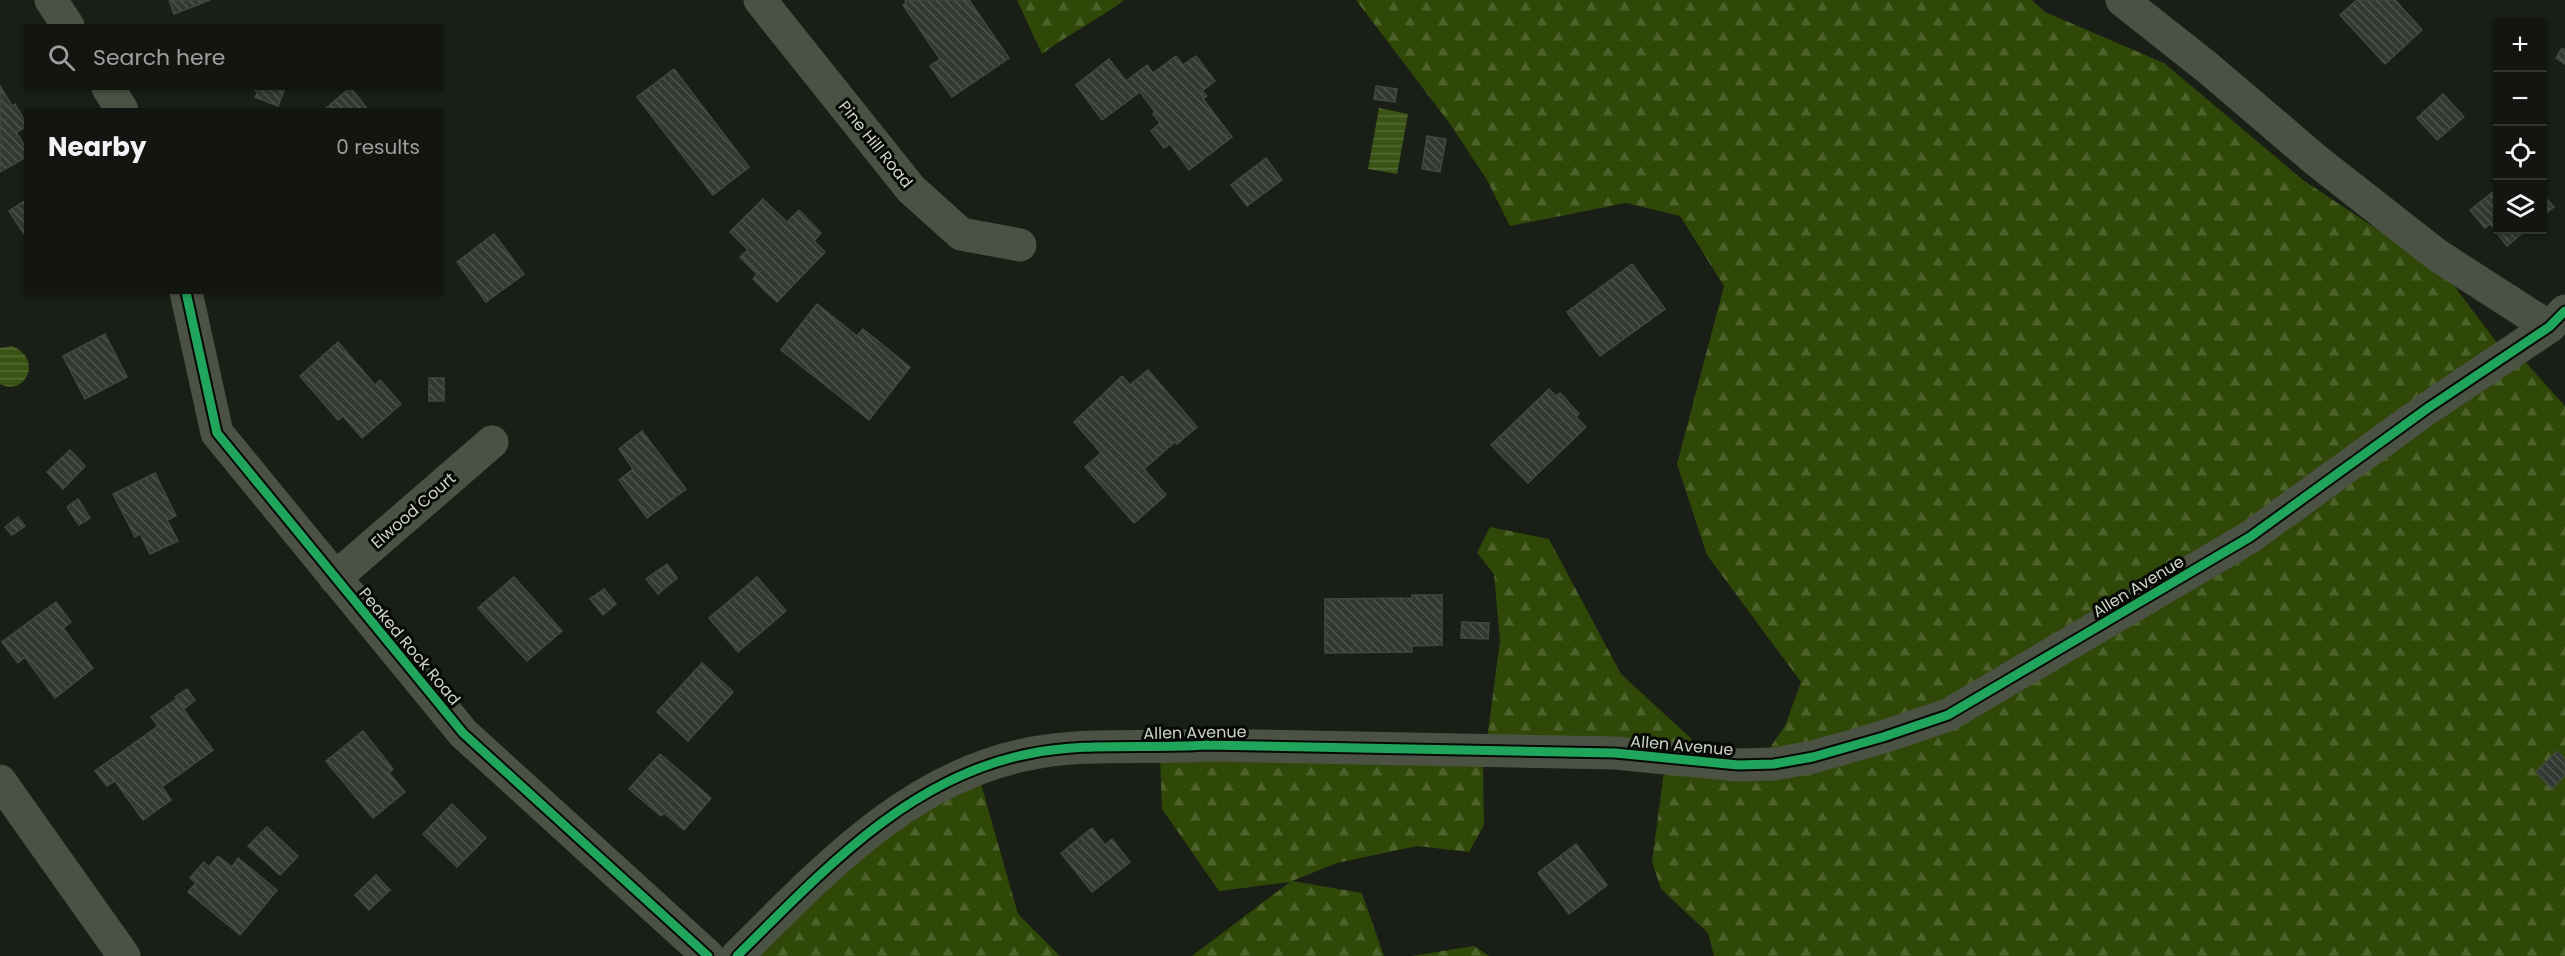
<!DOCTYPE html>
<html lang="en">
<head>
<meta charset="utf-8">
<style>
	:root { --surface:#131610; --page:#1c1f19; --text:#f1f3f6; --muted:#9d9f9f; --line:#323530 }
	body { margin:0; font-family:Poppins,sans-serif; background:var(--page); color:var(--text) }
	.controls { position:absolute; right:18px; top:18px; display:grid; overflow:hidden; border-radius:0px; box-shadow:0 2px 4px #0004 }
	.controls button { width:54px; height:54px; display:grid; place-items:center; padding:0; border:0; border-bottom:2px solid var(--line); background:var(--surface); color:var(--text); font:30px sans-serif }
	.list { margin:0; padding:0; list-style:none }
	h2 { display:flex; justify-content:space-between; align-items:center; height:78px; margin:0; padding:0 24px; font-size:26px }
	h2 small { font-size:20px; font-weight:400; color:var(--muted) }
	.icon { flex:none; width:33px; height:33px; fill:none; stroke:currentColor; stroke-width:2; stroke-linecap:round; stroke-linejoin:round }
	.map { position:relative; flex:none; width:2565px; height:956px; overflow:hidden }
	.search { position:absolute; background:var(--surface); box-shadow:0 2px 4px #0004; left:24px; top:24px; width:420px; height:66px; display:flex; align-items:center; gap:15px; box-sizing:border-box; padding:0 21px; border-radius:0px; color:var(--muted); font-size:22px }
	.panel { position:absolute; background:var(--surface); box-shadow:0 2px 4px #0004; left:24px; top:108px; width:420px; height:186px; border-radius:0px }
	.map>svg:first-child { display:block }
	.forest { fill:url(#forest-firs) }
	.water { fill:url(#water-rules) }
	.building { fill:url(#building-back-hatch); stroke:#434740; stroke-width:1.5 }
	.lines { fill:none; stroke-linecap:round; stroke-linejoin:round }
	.minor { stroke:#4b5244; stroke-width:33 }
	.cycleway-casing { stroke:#060904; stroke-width:13 }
	.cycleway { stroke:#20a55d; stroke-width:9 }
	.labels { text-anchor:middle; stroke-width:6; stroke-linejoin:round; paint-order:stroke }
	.street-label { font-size:16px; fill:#cfd4ca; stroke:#060904 }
</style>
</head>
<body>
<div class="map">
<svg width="2565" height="956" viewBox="0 0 2565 956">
	<defs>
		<pattern id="forest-firs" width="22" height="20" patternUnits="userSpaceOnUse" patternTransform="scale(1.5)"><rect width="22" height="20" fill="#2f4807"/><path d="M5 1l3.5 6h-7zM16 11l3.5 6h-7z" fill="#4c622a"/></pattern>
		<pattern id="water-rules" width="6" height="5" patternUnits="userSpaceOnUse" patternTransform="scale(1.5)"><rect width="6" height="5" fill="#3a5415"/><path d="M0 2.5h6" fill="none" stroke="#556c36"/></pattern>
		<pattern id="building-back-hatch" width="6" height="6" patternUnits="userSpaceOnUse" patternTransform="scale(1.5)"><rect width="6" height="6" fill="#343832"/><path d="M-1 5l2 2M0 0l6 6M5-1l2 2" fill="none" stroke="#50544e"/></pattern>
	</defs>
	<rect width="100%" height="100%" fill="#191e16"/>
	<!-- forest -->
	<g class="forest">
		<path d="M1017,0H1125C1098,19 1069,34 1042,54Z"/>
		<path d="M1356,0H2032L2045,12L2164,63L2303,180L2446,275L2504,352L2512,347L2565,406V956H1714L1708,933L1661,889L1652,862L1664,771L1486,747L1500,641L1494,574L1477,553L1490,527L1549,539L1621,674L1722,767L1756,768L1785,726L1801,682L1707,555L1677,464L1724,286L1680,216L1626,203L1510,226L1487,180L1450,124Z"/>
		<path d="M1160,755L1483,764L1484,825L1469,852L1417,846L1337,863L1292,881L1362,893L1384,956H1192L1290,882L1219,891L1162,809Z"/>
		<path d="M981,784L1018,914L1060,956H744L888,825Z"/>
		<path d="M1474,946L1489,956H1412Z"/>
	</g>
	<!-- water -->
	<g class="water">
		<path d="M1379,108L1408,114L1397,174L1368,169Z"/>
		<path d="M12,346C44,359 25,397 0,384V348Z"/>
	</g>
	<!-- building -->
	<g class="building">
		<path d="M169,0H210L174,14Z"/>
		<path d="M905,0H969L1009,58L952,97L930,66L940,59L903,5L906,3Z"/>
		<path d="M2357,0H2395L2422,30L2385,64L2340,15Z"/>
		<path d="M2562,48L2565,50V64L2556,58Z"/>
		<path d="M1176,56L1183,65L1196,56L1215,81L1202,91L1207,96L1203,99L1232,137L1189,170L1170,144L1164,148L1151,131L1160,123L1153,114L1155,112L1140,92L1102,120L1076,85L1109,59L1126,81L1147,65L1153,73Z"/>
		<path d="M674,69L749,167L713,195L637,97Z"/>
		<path d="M0,86L12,106L15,104L26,123L22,126L24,128L16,132L26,148V157L0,172Z"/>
		<path d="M1376,86L1397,89L1395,102L1374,99Z"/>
		<path d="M250,88H285L278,106L255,97L258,92Z"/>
		<path d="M351,88L368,110H324L350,88Z"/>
		<path d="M2443,94L2464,117L2437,140L2417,118Z"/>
		<path d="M1427,136L1446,139L1440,172L1422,169Z"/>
		<path d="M1266,158L1282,180L1247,206L1231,185Z"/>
		<path d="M2498,188V230H2526L2507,246L2490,224L2485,228L2470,210Z"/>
		<path d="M2542,194L2554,207L2542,216Z"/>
		<path d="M763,199L787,222L799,210L821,233L814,241L825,252L777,302L753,279L757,274L740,257L748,250L730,232Z"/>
		<path d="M26,200V237L9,211Z"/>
		<path d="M494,234L524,274L486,302L457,262Z"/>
		<path d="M1632,264L1665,309L1600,356L1567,312Z"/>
		<path d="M817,304L857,336L863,329L910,367L869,420L781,350Z"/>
		<path d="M105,334L127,377L85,399L63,356Z"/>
		<path d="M338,342L375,385L380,380L401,404L362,438L343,416L338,420L300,376Z"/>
		<path d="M1148,370L1197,427L1177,444L1175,442L1144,469L1166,495L1134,523L1085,467L1101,453L1074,422L1122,376L1130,385Z"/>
		<rect x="429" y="378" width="15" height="23"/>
		<path d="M1549,389L1556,396L1560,393L1579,414L1576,417L1586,427L1528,483L1491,445Z"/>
		<path d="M642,431L686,489L647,518L619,480L633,469L619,449Z"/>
		<path d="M70,450L85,466L63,489L47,472Z"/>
		<path d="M155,473L176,516L167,520L178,541L150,554L140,534L135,537L113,494Z"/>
		<path d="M78,499L90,518L79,525L67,507Z"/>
		<path d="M18,517L25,526L12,535L5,527Z"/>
		<path d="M667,564L677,578L658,594L646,579Z"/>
		<path d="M514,577L562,631L527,661L478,608Z"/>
		<path d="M757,577L786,611L738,652L709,618Z"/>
		<path d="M604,589L616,604L603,615L590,599Z"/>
		<path d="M1412,595H1442V645L1412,646V652L1325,653V599L1412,598Z"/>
		<path d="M56,602L71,622L63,628L93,668L55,698L25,657L18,663L2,642Z"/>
		<path d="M1462,622L1489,623L1488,639L1461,638Z"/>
		<path d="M702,663L733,692L688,741L657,712Z"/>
		<path d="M187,689L195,700L184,709L175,697Z"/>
		<path d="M176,699L213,750L162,787L171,800L143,820L115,781L107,786L95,771L158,726L151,717Z"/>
		<path d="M363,731L393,769L389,773L405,792L373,818L326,761Z"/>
		<path d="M2557,751L2565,759V775L2552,789L2536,772Z"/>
		<path d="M660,754L711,798L684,830L664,813L661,816L629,789Z"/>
		<path d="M452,804L486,838L457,867L423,834Z"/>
		<path d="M267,827L298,856L280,875L248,846Z"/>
		<path d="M1092,828L1105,845L1112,839L1130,862L1092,892L1061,853Z"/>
		<path d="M1576,844L1607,885L1569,914L1538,873Z"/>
		<path d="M218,856L232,867L238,858L277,890L240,935L188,892L196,883L190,878L204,862L209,867Z"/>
		<path d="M376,875L390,890L369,910L355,895Z"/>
	</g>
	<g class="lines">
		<!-- minor -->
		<g class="minor">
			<path d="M51,0L68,26"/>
			<path d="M760,0L911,189L961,234L1020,245"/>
			<path d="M2122,0L2208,68L2317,161L2437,255L2549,327"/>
			<path d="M108,88L122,110"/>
			<path d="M186,292L217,433L463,733L708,956"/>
			<path d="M335,578L492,442"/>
			<path d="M0,781L124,956"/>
			<path d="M737,956C821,873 907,778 1028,754C1086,742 1147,749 1206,745L1615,753L1738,765L1774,764L1813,757L1883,737L1948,715L2250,537L2428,408L2549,327L2565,311"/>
		</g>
		<!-- cycleway casing -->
		<g class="cycleway-casing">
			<g id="cycleway">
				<path d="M186,292L217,433L463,733L708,956"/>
				<path d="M737,956C821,873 907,778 1028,754C1086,742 1147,749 1206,745L1615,753L1738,765L1774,764L1813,757L1883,737L1948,715L2250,537L2428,408L2549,327L2565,311"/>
			</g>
		</g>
		<!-- cycleway -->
		<use href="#cycleway" class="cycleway"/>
	</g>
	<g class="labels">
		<!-- street labels -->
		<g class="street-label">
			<text transform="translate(876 144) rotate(51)" y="6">Pine Hill Road</text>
			<text transform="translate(413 510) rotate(-41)" y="6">Elwood Court</text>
			<text transform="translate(2138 586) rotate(-31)" y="6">Allen Avenue</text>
			<text transform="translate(410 646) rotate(50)" y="6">Peaked Rock Road</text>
			<text transform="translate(1195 732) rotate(-1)" y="6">Allen Avenue</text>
			<text transform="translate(1682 745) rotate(5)" y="6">Allen Avenue</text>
		</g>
	</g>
</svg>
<div class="controls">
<button>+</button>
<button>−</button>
<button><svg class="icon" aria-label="locate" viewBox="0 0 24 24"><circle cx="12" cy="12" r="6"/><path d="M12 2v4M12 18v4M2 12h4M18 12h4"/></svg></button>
<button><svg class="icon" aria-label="layers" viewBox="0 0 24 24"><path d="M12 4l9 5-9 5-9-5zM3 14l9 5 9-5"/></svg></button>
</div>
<div class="search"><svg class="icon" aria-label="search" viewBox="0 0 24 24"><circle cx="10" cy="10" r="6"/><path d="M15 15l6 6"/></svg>Search here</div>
<section class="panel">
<h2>Nearby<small>0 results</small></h2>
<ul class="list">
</ul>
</section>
</div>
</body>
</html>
